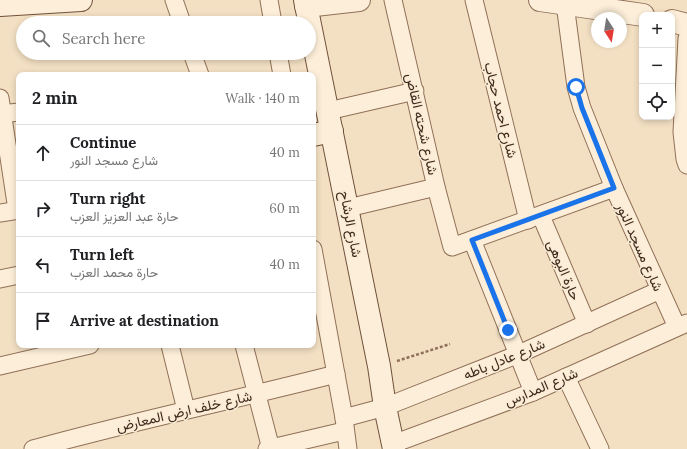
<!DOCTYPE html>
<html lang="en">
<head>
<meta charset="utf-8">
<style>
	:root { --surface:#fff; --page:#f6f6f6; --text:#202124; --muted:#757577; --line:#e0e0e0 }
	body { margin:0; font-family:Lora,Vazirmatn,serif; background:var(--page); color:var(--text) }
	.controls { position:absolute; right:12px; top:12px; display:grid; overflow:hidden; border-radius:8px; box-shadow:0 2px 6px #0003 }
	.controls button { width:36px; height:36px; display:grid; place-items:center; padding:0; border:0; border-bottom:1px solid var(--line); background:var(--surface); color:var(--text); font:20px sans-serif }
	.compass { position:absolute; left:591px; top:12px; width:36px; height:36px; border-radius:50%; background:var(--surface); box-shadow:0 2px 6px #0003; rotate:168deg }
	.stop { position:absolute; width:12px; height:12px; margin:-9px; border:3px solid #1a73e8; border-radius:50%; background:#fff }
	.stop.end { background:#1a73e8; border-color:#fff; box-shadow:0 1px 4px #0008 }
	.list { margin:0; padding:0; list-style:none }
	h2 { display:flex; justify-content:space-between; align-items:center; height:52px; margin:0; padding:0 16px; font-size:17px }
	h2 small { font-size:13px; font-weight:400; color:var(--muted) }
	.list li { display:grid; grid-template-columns:26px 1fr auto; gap:12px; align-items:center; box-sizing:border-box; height:56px; padding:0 16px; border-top:1px solid var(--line) }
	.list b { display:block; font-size:15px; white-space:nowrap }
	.list p { margin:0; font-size:13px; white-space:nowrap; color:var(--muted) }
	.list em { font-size:13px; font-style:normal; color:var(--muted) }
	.icon { flex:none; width:22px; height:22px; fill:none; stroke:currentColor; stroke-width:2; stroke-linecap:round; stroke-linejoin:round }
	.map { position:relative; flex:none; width:687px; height:449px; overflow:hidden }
	.search { position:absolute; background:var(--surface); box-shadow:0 2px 6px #0003; left:16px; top:16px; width:300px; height:44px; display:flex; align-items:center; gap:10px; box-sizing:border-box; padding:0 14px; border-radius:22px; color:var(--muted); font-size:15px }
	.panel { position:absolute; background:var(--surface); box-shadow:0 2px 6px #0003; left:16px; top:72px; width:300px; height:276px; border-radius:8px }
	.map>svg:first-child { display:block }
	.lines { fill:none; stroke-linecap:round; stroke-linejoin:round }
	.minor-casing { stroke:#907058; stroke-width:19 }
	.tertiary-casing { stroke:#907058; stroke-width:24 }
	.secondary-casing { stroke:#71513b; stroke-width:24 }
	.path { stroke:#907058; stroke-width:2.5; stroke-dasharray:3 2; stroke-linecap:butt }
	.minor { stroke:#fceed8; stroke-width:17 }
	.tertiary { stroke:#fceed8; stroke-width:22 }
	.secondary { stroke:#fceed8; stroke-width:22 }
	.route { stroke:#1a73e8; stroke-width:5 }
	.labels { text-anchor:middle; stroke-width:3; stroke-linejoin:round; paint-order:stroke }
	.street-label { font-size:14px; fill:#3e2a1d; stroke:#f9ebd4 }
</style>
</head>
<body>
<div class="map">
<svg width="687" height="449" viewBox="0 0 687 449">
	<rect width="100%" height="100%" fill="#f3e0c3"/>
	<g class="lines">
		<!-- minor casing -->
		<g class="minor-casing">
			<g id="minor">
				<path d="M174,0L182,23"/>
				<path d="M269,0L273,23"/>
				<path d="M393,0L436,187L452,247L614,188"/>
				<path d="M474,0L528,220"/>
				<path d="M565,4L576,87L582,108L614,188L677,327"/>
				<path d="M687,38L682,132L685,159L687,165"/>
				<path d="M192,53L200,75"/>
				<path d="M278,53L282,75"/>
				<path d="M0,98L17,210"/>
				<path d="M328,111L415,91"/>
				<path d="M0,114L19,112"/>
				<path d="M348,208L436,187"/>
				<path d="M0,213L19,210"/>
				<path d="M541,216L587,324"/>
				<path d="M472,240L533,392"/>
				<path d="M313,249L344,418L348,449"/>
				<path d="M0,279L19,275"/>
				<path d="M170,345L186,410"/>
				<path d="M244,345L271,449"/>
				<path d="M0,366L90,345"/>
				<path d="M566,377L600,449"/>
				<path d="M344,418L385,407L519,354L660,290"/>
				<path d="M393,444L533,392L687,323"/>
				<path d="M33,449C133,421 235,400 336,374"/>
				<path d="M267,449L344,431"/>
			</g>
		</g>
		<!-- tertiary casing -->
		<g class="tertiary-casing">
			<g id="tertiary">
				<path d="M540,0L643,15"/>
				<path d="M306,6L359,0"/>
				<path d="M672,21L687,25"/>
			</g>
		</g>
		<!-- secondary casing -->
		<g class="secondary-casing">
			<g id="secondary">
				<path d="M305,0L379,366L385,407L394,449"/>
				<path d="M0,5L81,0"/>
				<path d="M313,135L332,131"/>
			</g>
		</g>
		<!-- path -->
		<path class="path" d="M397,361L450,344"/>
		<!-- minor -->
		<use href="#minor" class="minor"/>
		<!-- tertiary -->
		<use href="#tertiary" class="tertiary"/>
		<!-- secondary -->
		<use href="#secondary" class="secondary"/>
	</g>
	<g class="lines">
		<!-- route -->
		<path class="route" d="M508,330L472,240L614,188L582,108L576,87"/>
	</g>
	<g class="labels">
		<!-- street labels -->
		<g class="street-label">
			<text transform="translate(501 110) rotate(76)" y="5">شارع احمد حجاب</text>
			<text transform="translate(422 124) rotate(77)" y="5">شارع شحته القاض</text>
			<text transform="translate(351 224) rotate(79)" y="5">شارع الرشاح</text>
			<text transform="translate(640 247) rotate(66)" y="5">شارع مسجد النور</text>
			<text transform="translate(564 270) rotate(67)" y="5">حارة البوهى</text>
			<text transform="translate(504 359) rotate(-22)" y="5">شارع عادل باطه</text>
			<text transform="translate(541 387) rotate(-23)" y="5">شارع المدارس</text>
			<text transform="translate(184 411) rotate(-13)" y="5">شارع خلف ارض المعارض</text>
		</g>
	</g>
</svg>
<div class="controls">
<button>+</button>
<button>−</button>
<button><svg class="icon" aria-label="locate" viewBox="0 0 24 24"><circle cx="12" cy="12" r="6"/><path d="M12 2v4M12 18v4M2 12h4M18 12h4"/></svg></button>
</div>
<svg class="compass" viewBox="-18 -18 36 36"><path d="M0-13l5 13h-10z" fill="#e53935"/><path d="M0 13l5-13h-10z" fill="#757577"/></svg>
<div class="stop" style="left:576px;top:87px"></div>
<div class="stop end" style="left:508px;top:330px"></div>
<div class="search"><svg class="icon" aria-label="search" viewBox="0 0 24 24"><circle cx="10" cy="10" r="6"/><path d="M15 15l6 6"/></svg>Search here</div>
<section class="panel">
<h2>2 min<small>Walk · 140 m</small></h2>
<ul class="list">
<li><svg class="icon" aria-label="ahead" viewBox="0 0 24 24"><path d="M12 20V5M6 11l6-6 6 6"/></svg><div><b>Continue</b><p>شارع مسجد النور</p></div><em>40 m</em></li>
<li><svg class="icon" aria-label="right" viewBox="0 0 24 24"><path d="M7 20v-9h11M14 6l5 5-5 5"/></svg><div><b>Turn right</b><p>حارة عبد العزيز العزب</p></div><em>60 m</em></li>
<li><svg class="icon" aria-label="left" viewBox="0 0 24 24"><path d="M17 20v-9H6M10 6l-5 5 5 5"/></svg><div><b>Turn left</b><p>حارة محمد العزب</p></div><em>40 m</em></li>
<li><svg class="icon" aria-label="arrive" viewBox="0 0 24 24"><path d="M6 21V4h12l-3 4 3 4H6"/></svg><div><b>Arrive at destination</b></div></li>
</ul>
</section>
</div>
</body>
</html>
